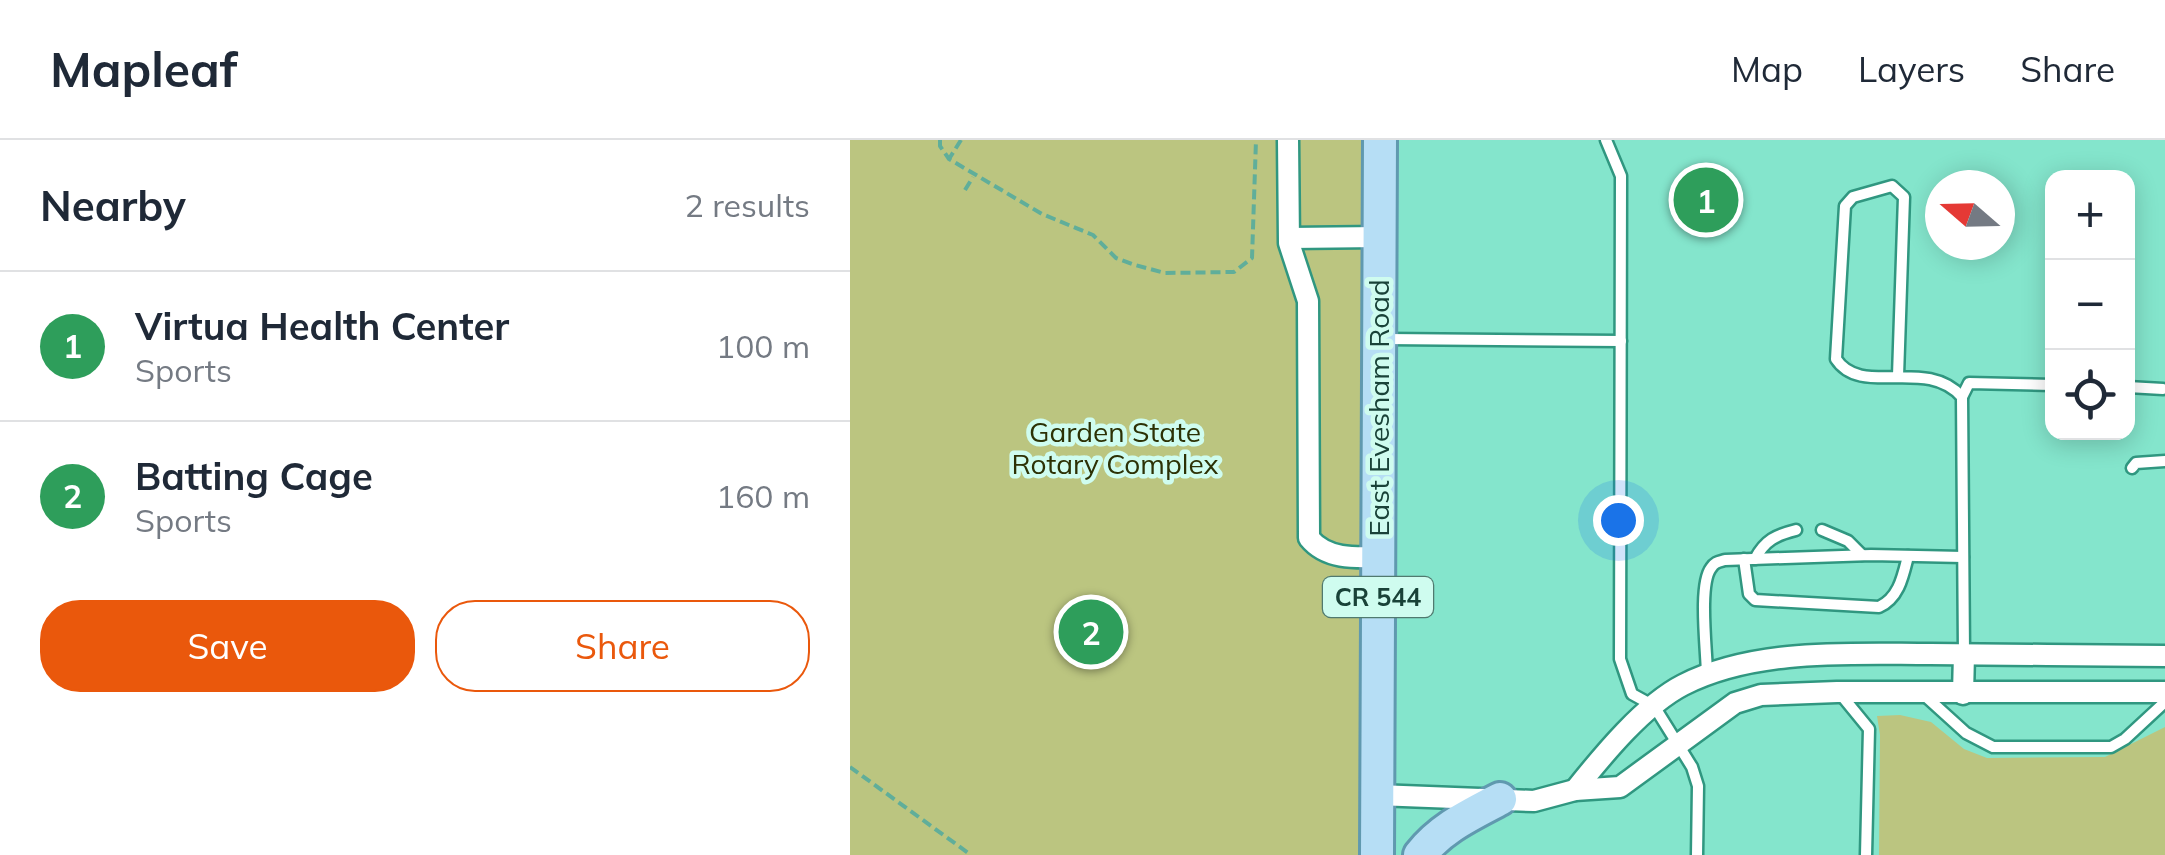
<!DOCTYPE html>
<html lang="en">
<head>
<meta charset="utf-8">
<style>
	:root { --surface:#fff; --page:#f6f6f7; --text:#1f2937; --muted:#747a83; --line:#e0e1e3; --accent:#ea580c }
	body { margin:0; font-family:Mulish,sans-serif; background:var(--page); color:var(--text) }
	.controls { position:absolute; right:30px; top:30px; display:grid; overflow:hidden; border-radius:20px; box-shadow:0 5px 25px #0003 }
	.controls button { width:90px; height:90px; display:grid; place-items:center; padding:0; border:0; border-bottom:2px solid var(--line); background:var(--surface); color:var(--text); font:50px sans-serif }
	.compass { position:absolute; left:1075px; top:30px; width:90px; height:90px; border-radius:50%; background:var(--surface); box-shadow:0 5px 25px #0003; rotate:290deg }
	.you { position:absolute; left:768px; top:380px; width:35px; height:35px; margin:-25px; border:8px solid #fff; border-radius:50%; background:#1a73e8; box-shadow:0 0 0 15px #1a73e833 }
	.badge { display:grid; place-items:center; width:65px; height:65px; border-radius:50%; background:var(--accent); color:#fff; font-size:32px; font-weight:700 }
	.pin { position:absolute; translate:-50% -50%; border:5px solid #fff; box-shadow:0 2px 10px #0006 }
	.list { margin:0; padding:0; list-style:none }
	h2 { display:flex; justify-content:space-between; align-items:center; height:130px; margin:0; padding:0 40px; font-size:42px }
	h2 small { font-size:32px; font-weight:400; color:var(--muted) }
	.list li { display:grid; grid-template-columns:65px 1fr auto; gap:30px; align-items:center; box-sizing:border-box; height:150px; padding:0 40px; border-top:2px solid var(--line) }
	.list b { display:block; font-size:38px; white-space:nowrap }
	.list p { margin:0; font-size:32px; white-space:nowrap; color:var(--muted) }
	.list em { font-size:32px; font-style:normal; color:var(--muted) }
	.actions { display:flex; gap:20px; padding:30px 40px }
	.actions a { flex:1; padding:22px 0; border:2px solid var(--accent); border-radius:40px; text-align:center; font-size:35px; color:var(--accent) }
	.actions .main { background:var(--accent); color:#fff }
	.icon { flex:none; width:55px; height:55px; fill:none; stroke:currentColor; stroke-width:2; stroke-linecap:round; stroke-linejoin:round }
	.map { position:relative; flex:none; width:1315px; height:715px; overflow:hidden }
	header { display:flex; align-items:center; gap:60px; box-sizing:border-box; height:140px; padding:0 50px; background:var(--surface); border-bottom:2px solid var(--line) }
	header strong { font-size:48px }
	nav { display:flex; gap:55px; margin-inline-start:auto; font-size:35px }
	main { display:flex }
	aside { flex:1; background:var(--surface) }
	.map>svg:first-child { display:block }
	.green { fill:#bbc580 }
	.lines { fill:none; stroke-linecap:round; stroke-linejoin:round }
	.service-casing { stroke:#309780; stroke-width:15 }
	.minor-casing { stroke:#309780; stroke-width:25 }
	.primary-casing { stroke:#6099af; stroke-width:38 }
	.path { stroke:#60ae9a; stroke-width:4; stroke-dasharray:10 5; stroke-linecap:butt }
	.service { stroke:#fff; stroke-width:10 }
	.minor { stroke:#fff; stroke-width:20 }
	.primary { stroke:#b6def5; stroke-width:32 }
	.labels { text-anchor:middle; stroke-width:9; stroke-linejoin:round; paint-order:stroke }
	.shield { fill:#cffcef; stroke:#507a6f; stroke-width:2.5 }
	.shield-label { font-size:25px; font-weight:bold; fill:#194238 }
	.street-label { font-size:28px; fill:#194238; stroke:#cffcef }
	.park-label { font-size:28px; fill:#2c3105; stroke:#cffcef }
</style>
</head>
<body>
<header>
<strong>Mapleaf</strong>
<nav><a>Map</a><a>Layers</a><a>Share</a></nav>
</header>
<main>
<aside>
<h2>Nearby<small>2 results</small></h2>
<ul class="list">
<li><span class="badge" style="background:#2e9e5b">1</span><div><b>Virtua Health Center</b><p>Sports</p></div><em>100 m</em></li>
<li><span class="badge" style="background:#2e9e5b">2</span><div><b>Batting Cage</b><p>Sports</p></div><em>160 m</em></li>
</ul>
<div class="actions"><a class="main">Save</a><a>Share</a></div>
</aside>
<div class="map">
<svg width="1315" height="715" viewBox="0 0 1315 715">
	<rect width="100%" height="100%" fill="#84e5cc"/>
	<!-- green -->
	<g class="green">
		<path d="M0,0H530L527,715H0Z"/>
		<path d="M1050,575L1081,582L1114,609L1137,618L1255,617L1315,587V715H1029L1030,595L1027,576Z"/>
	</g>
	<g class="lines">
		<!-- service casing -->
		<g class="service-casing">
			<g id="service">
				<path d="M756,0L771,36L770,519L782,554L804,566L842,627L848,646L847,715"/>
				<path d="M536,199L771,201"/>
				<path d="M1048,236L1054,57L1042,46L1003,57L995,66L986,219C1011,258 1076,216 1112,257L1114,513"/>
				<path d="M1278,247L1313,249"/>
				<path d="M1112,257L1119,243L1202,245"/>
				<path d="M1282,328L1286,323L1315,321"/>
				<path d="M972,390L998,401L1012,415"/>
				<path d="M894,419L899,454L905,460L1029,467C1049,458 1053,436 1058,416"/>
				<path d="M905,419C915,400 926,395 946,390"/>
				<path d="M857,536C857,513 848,445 861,428C865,422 868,422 875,420L1021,415L1113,417"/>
				<path d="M1073,554L1116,593L1143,607H1261L1275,599L1315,562"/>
				<path d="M992,556L1019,589L1016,715"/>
			</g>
		</g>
		<!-- minor casing -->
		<g class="minor-casing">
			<g id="minor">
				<path d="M438,0L439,103L458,161L459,398C476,419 504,418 529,417"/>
				<path d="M440,98L530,97"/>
				<path d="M1113,554L1114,514"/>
				<path d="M725,650C753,615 794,565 833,545C905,508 1001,514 1080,514C1158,514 1237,516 1315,516"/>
				<path d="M527,655L684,661L725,650L770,647L885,563L911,555L987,552H1315"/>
			</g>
		</g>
		<!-- primary casing -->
		<g class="primary-casing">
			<g id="primary">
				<path d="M527,715L530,0"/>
				<path d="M570,715C591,688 620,675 650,659"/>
			</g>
		</g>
		<!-- path -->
		<g class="path">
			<path d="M90,0V6L99,19"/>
			<path d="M111,0L99,19L192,74L243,95L266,118L285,125L315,133L384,132L402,118L406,0"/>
			<path d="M115,50L123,37"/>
			<path d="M0,627L121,715"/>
		</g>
		<!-- service -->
		<use href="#service" class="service"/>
		<!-- minor -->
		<use href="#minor" class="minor"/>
		<!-- primary -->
		<use href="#primary" class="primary"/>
	</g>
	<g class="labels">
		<!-- shield labels -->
		<rect class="shield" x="473" y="437" width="110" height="40" rx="8"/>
		<g class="shield-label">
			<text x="528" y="466">CR 544</text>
		</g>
		<!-- street labels -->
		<g class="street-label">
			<text transform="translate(529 268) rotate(-90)" y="10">East Evesham Road</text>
		</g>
		<!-- park labels -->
		<g class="park-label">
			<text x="265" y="302">Garden State<tspan x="265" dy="32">Rotary Complex</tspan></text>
		</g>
	</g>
</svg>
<div class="controls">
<button>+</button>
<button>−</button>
<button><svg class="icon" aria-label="locate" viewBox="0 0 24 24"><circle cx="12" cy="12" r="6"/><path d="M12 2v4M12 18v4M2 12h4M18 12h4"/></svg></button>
</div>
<svg class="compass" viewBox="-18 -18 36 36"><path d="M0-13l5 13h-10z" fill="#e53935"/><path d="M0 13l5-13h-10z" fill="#747a83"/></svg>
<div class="you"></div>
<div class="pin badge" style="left:856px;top:60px;background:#2e9e5b">1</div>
<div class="pin badge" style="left:241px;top:492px;background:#2e9e5b">2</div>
</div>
</main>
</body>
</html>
